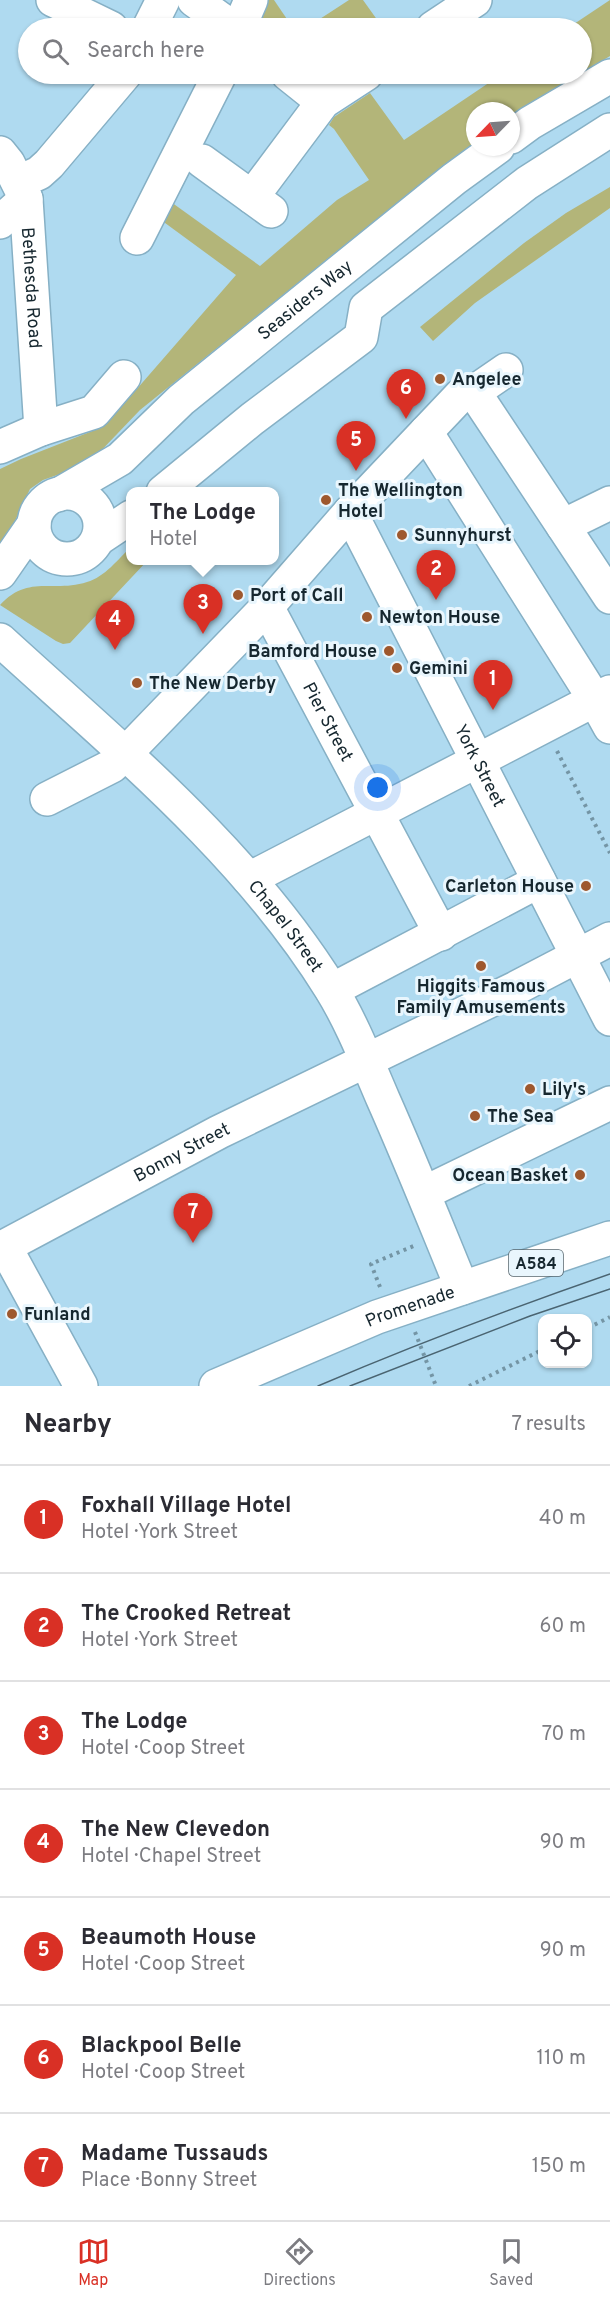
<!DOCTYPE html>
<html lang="en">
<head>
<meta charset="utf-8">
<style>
	:root { --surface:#fff; --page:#f7f7f7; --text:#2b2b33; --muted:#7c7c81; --line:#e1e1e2; --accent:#d93025 }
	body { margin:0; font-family:Overpass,sans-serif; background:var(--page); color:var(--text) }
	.controls { position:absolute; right:18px; bottom:18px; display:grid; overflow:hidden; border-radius:12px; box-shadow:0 2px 4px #0004 }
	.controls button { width:54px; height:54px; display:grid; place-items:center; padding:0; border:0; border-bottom:2px solid var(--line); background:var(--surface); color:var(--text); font:30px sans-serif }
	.compass { position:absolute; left:466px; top:102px; width:54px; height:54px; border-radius:50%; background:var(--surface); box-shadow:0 2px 4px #0004; rotate:245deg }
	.you { position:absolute; left:378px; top:788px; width:21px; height:21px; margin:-15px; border:4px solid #fff; border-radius:50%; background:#1a73e8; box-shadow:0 0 0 9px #1a73e833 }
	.badge { display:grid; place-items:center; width:39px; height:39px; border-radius:50%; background:var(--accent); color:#fff; font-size:20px; font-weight:700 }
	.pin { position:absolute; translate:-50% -50px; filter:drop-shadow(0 2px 3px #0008) }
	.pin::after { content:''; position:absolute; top:32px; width:21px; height:18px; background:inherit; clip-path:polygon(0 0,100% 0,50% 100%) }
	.popup { position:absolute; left:126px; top:487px; width:153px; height:78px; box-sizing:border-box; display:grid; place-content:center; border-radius:12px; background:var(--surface); filter:drop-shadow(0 2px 4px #0005); font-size:20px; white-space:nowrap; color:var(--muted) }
	.popup b { font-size:22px; color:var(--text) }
	.popup::after { content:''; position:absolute; left:50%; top:100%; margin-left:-12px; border:12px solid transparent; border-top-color:var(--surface) }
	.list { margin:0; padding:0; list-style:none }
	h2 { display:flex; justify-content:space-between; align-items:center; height:78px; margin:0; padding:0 24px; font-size:26px }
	h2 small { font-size:20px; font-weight:400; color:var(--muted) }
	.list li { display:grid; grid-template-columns:39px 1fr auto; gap:18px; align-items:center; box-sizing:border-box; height:108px; padding:0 24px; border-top:2px solid var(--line) }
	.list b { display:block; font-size:22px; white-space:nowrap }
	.list p { margin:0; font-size:20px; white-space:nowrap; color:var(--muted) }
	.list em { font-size:20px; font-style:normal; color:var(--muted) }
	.icon { flex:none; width:33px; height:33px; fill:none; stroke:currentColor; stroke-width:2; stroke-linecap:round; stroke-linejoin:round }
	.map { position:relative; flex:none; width:610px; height:1386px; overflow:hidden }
	.search { position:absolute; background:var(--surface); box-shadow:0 2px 4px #0004; left:18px; right:18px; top:18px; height:66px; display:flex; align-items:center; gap:15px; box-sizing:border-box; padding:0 21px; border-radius:33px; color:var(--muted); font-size:22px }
	.sheet { height:834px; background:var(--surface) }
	nav { display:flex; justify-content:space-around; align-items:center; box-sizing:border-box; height:84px; border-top:2px solid var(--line); background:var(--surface); font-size:16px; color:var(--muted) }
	nav a { display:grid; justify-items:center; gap:3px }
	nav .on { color:var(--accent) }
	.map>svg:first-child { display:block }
	.green { fill:#b3b579 }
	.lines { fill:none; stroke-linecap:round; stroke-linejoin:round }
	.minor-casing { stroke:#86b0c5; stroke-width:36 }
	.major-casing { stroke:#86b0c5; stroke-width:36 }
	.path { stroke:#7495a5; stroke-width:4; stroke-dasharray:3 4.5; stroke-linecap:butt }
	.minor { stroke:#fff; stroke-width:33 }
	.major { stroke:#fff; stroke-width:33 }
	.tram { stroke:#4a6471; stroke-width:1.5 }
	.poi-dot { fill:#9e582e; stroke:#e9f6fd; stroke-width:2 }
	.labels { text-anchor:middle; stroke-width:6; stroke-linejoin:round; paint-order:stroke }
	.shield { fill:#e9f6fd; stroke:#55656d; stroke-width:1.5 }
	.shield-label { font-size:16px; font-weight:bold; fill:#16272f }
	.street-label { font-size:18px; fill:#16272f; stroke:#e9f6fd }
	.poi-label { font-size:18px; font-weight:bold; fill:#16272f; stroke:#e9f6fd; text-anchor:start }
</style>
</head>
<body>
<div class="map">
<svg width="610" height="1386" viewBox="0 0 610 1386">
	<rect width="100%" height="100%" fill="#afdaf0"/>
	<!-- green -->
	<g class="green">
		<path d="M257,0H274L293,28H259L247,20Z"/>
		<path d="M349,0H363L383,28H306Z"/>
		<path d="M610,0V56L582,73V28H568Z"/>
		<path d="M502,74H581L511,117V111H475V143L432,175L140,410L95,457L77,468L43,480L30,489L7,538L0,547V469L21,459L100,428L109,421L236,275L161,220L171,202L260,266L337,200L369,180L334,129L329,125L334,117L370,93L404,140Z"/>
		<path d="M610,187V208L475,303L433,341L420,327L524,243L566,213Z"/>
		<path d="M131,547V560L147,561L70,643L63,644L56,641L0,605C28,574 54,593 87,582C105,577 118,559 131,547Z"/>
	</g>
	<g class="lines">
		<!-- minor casing -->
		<g class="minor-casing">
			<g id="minor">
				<path d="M53,0L111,28"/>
				<path d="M194,0L233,28"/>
				<path d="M149,28L163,0"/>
				<path d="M239,28L251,0"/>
				<path d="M433,28L475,0"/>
				<path d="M288,74L323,102"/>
				<path d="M511,137L530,123L610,76"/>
				<path id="s1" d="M0,153L8,163L26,199L41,429"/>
				<path d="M202,161L271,211"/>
				<path d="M19,182L39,173L49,164L125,74"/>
				<path d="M252,197L323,102L366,74"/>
				<path d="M0,222L26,199"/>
				<path d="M137,238L220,74"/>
				<path d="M474,392L610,597"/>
				<path d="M426,432L595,700L610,727"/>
				<path d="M0,447L41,429L94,412L124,377"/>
				<path d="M163,492L252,419L361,337L366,308L527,183L610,130"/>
				<circle cx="67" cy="526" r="33"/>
				<path id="s2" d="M58,495L120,459L181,400L454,179L498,147"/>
				<path id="s3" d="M350,512L610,1019"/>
				<path d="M563,526L610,503"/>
				<path d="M98,539L131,517"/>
				<path d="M0,573L34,524"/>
				<path id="s4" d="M267,607L441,934"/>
				<path id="s5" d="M0,640C118,748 246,852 331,989C352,1023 367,1062 383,1099C411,1162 436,1225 462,1288"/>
				<path d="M47,799L112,766L125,754L267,607L350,512L461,395L467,392H474L506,370"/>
				<path d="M249,879L610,692"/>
				<path d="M332,990L539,881"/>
				<path d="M424,1193L610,1103"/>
				<path d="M5,1247L81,1386"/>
				<path id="s6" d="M0,1249L219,1132L516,988L610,939"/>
			</g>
		</g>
		<!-- major casing -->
		<g class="major-casing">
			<g id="major">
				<path id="s7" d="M216,1386L377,1317L610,1238"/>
			</g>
		</g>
		<!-- path -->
		<g class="path">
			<path d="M557,751L610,853"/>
			<path d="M380,1287L371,1264L416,1245"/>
			<path d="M588,1328L610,1317"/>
			<path d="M415,1332L436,1386"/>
			<path d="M469,1386L542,1350"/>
		</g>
		<!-- minor -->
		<use href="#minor" class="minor"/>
		<!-- major -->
		<use href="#major" class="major"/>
		<!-- tram -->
		<g class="tram">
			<path d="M318,1386C414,1345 512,1308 610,1274"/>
			<path d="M350,1386L530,1316L610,1289"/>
		</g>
	</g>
	<!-- markers -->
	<g class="poi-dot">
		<circle cx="440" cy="379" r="6"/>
		<circle cx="326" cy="500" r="6"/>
		<circle cx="402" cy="535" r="6"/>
		<circle cx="238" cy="595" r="6"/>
		<circle cx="367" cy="617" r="6"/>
		<circle cx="389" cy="651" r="6"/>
		<circle cx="397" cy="668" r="6"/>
		<circle cx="137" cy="683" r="6"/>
		<circle cx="586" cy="886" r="6"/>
		<circle cx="481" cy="966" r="6"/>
		<circle cx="530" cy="1089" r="6"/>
		<circle cx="475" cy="1116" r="6"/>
		<circle cx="580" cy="1175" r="6"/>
		<circle cx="12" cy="1314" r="6"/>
	</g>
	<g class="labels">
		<!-- shield labels -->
		<rect class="shield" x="509" y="1250" width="54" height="26" rx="4.5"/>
		<g class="shield-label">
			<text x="536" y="1269">A584</text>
		</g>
		<!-- street labels -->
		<g class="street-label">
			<text dy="6" stroke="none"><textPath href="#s1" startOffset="142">Bethesda Road</textPath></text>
			<text dy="6" stroke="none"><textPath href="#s2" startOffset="316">Seasiders Way</textPath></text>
			<text dy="6" stroke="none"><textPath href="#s4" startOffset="130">Pier Street</textPath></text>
			<text dy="6" stroke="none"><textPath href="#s3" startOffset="285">York Street</textPath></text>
			<text dy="6" stroke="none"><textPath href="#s5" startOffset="405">Chapel Street</textPath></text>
			<text dy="6" stroke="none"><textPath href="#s6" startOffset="206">Bonny Street</textPath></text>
			<text dy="6" stroke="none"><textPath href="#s7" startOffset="210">Promenade</textPath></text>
		</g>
		<!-- poi labels -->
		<g class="poi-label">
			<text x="452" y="385">Angelee</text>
			<text x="338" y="496">The Wellington<tspan x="338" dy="21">Hotel</tspan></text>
			<text x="414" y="541">Sunnyhurst</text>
			<text x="250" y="601">Port of Call</text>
			<text x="379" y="623">Newton House</text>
			<text x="377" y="657" text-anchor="end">Bamford House</text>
			<text x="409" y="674">Gemini</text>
			<text x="149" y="689">The New Derby</text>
			<text x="574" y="892" text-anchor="end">Carleton House</text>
			<text x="481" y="992" text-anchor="middle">Higgits Famous<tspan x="481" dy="21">Family Amusements</tspan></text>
			<text x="542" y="1095">Lily's</text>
			<text x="487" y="1122">The Sea</text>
			<text x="568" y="1181" text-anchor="end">Ocean Basket</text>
			<text x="24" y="1320">Funland</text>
		</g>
	</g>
</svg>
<div class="controls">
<button><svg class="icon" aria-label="locate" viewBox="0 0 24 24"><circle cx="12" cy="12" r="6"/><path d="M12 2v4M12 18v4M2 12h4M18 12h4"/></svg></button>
</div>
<svg class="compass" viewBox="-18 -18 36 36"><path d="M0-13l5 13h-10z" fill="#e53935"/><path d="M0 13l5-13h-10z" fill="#7c7c81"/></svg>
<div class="you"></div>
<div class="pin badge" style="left:493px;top:710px">1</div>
<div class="pin badge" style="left:436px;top:600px">2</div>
<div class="pin badge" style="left:203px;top:634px">3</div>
<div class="popup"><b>The Lodge</b>Hotel</div>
<div class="pin badge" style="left:115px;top:650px">4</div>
<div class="pin badge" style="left:356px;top:471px">5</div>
<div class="pin badge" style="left:406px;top:419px">6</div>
<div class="pin badge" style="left:193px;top:1243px">7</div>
<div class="search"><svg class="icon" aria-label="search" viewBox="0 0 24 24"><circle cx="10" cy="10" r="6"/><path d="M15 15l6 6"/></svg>Search here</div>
</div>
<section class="sheet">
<h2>Nearby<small>7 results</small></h2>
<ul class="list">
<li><span class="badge">1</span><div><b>Foxhall Village Hotel</b><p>Hotel · York Street</p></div><em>40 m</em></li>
<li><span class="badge">2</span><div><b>The Crooked Retreat</b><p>Hotel · York Street</p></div><em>60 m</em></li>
<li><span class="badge">3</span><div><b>The Lodge</b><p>Hotel · Coop Street</p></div><em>70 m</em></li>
<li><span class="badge">4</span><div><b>The New Clevedon</b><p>Hotel · Chapel Street</p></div><em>90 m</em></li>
<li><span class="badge">5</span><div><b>Beaumoth House</b><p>Hotel · Coop Street</p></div><em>90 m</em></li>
<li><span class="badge">6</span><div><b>Blackpool Belle</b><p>Hotel · Coop Street</p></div><em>110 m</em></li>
<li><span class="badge">7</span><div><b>Madame Tussauds</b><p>Place · Bonny Street</p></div><em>150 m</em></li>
</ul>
</section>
<nav>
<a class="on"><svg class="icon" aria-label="map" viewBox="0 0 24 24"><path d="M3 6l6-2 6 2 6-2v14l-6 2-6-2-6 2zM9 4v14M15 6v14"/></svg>Map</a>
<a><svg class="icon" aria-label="directions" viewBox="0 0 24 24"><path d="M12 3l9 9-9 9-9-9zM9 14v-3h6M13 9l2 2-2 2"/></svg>Directions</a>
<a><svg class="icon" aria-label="saved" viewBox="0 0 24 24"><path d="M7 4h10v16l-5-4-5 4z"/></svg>Saved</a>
</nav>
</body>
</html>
